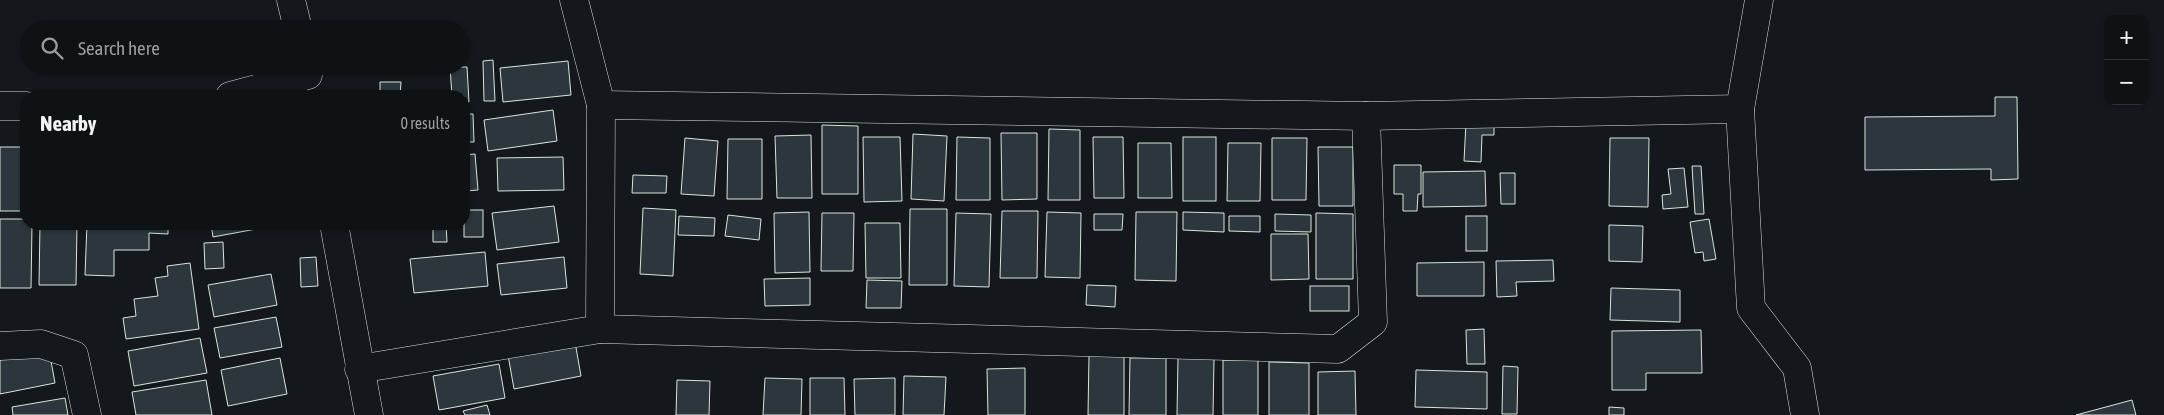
<!DOCTYPE html>
<html lang="en">
<head>
<meta charset="utf-8">
<style>
	:root { --surface:#0f1215; --page:#1d2022; --text:#f1f3f6; --muted:#9b9ea0; --line:#2f3234 }
	body { margin:0; font-family:"Asap Condensed",sans-serif; background:var(--page); color:var(--text) }
	.controls { position:absolute; right:15px; top:15px; display:grid; overflow:hidden; border-radius:10px; box-shadow:0 1px 4px #0004 }
	.controls button { width:45px; height:45px; display:grid; place-items:center; padding:0; border:0; border-bottom:1px solid var(--line); background:var(--surface); color:var(--text); font:25px sans-serif }
	.list { margin:0; padding:0; list-style:none }
	h2 { display:flex; justify-content:space-between; align-items:center; height:65px; margin:0; padding:0 20px; font-size:21px }
	h2 small { font-size:16px; font-weight:400; color:var(--muted) }
	.icon { flex:none; width:28px; height:28px; fill:none; stroke:currentColor; stroke-width:2; stroke-linecap:round; stroke-linejoin:round }
	.map { position:relative; flex:none; width:2164px; height:415px; overflow:hidden }
	.search { position:absolute; background:var(--surface); box-shadow:0 1px 4px #0004; left:20px; top:20px; width:450px; height:55px; display:flex; align-items:center; gap:12px; box-sizing:border-box; padding:0 18px; border-radius:28px; color:var(--muted); font-size:19px }
	.panel { position:absolute; background:var(--surface); box-shadow:0 1px 4px #0004; left:20px; top:90px; width:450px; height:140px; border-radius:20px }
	.map>svg:first-child { display:block }
	.building { fill:#2c363c; stroke:#d8e6dc }
	.lines { fill:none; stroke-linecap:round; stroke-linejoin:round }
	.minor-casing { stroke:#d8e6dc; stroke-width:29 }
	.minor { stroke:#14181c; stroke-width:28 }
</style>
</head>
<body>
<div class="map">
<svg width="2164" height="415" viewBox="0 0 2164 415">
	<rect width="100%" height="100%" fill="#14181c"/>
	<!-- building -->
	<g class="building">
		<path d="M493,60L495,101H484L483,61Z"/>
		<path d="M568,61L571,95L503,102L500,68Z"/>
		<path d="M450,67H467L469,102H464V96H452Z"/>
		<path d="M380,82H401L400,96H380Z"/>
		<path d="M1995,97H2017L2018,179L1991,180V169L1865,170V117L1995,116Z"/>
		<path d="M553,110L557,141L488,151L484,120Z"/>
		<path d="M464,114H473L474,142H464Z"/>
		<path d="M1466,122L1494,124V135H1482L1481,162L1464,161Z"/>
		<path d="M822,125L858,126V194H822Z"/>
		<path d="M1049,129L1080,130V200H1048Z"/>
		<path d="M1001,133H1037V199L1002,200Z"/>
		<path d="M913,134L947,136L944,201L911,199Z"/>
		<path d="M811,135L812,198H777L775,136Z"/>
		<path d="M863,137H900L902,201L864,202Z"/>
		<path d="M957,137L990,138V200H956Z"/>
		<path d="M1093,137H1123L1124,198H1094Z"/>
		<rect x="1183" y="137" width="33" height="64"/>
		<path d="M685,138L718,141L714,196L681,194Z"/>
		<path d="M1272,138H1307L1306,200H1272Z"/>
		<path d="M1610,138H1649L1648,207L1609,206Z"/>
		<path d="M728,139H762V199H727Z"/>
		<path d="M1138,143H1171L1172,198H1138Z"/>
		<path d="M1228,143H1261L1260,201H1227Z"/>
		<rect x="0" y="147" width="26" height="64"/>
		<path d="M1318,147H1353V206H1319Z"/>
		<path d="M475,154L478,190L464,191V155Z"/>
		<path d="M563,157L564,190L498,191L497,158Z"/>
		<path d="M1394,165H1421V194H1418L1417,211H1403V194H1394Z"/>
		<path d="M1692,166H1701L1704,214H1695Z"/>
		<path d="M1684,168L1688,207L1663,209L1662,195L1671,194L1668,169Z"/>
		<path d="M1485,171L1486,206L1423,207V172Z"/>
		<path d="M1500,173H1515V204H1501Z"/>
		<path d="M633,175L667,176L666,193H632Z"/>
		<path d="M554,206L559,242L497,250L492,213Z"/>
		<path d="M643,208L676,210L673,276L640,274Z"/>
		<path d="M910,209H947V285H909Z"/>
		<rect x="464" y="210" width="19" height="27"/>
		<path d="M1002,211H1038L1037,278H1000Z"/>
		<path d="M809,212L810,272L775,273L774,213Z"/>
		<path d="M1047,212L1081,213L1080,278L1045,277Z"/>
		<path d="M1136,212H1177L1176,281L1135,280Z"/>
		<path d="M1183,212L1224,213V232L1183,230Z"/>
		<path d="M822,213H854L853,271H821Z"/>
		<path d="M956,213L991,214L989,287L954,286Z"/>
		<path d="M1316,213L1353,214V279H1316Z"/>
		<path d="M1094,214H1123L1122,230H1094Z"/>
		<path d="M1275,214L1311,215V232L1275,231Z"/>
		<path d="M728,215L761,219L759,240L725,236Z"/>
		<path d="M679,216L715,218L714,236L678,235Z"/>
		<path d="M1229,216H1260V232L1229,231Z"/>
		<rect x="1466" y="216" width="21" height="35"/>
		<path d="M0,219H26V224H32L31,288H0Z"/>
		<path d="M1709,219L1716,259L1704,261L1703,252L1695,253L1690,222Z"/>
		<path d="M865,223H900L901,278H866Z"/>
		<path d="M40,224H77L76,285H39Z"/>
		<path d="M87,224H168V234L149,233V250H114V276L85,275Z"/>
		<path d="M211,224H277L278,225L213,237Z"/>
		<path d="M433,224H446L447,242H433Z"/>
		<path d="M1609,225L1643,226L1642,262L1609,261Z"/>
		<path d="M1271,234H1308L1309,279L1271,280Z"/>
		<path d="M223,242L224,268L205,269L204,243Z"/>
		<path d="M485,252L488,286L414,293L410,259Z"/>
		<path d="M316,257L318,286L301,287L300,258Z"/>
		<path d="M564,257L567,288L501,295L497,264Z"/>
		<path d="M1553,260L1554,281L1516,282L1517,296L1497,297L1496,261Z"/>
		<path d="M1484,262V296H1417V263Z"/>
		<path d="M190,263L199,329L126,339L123,318L136,316L134,299L158,296L155,278L168,276L167,266Z"/>
		<path d="M271,274L277,305L214,317L208,285Z"/>
		<path d="M810,278V305L765,306L764,279Z"/>
		<path d="M867,280L902,281L901,308H866Z"/>
		<path d="M1087,285L1116,286L1115,307L1086,305Z"/>
		<rect x="1310" y="286" width="39" height="25"/>
		<path d="M1611,288L1680,290V322L1610,320Z"/>
		<path d="M276,317L282,347L220,358L214,328Z"/>
		<path d="M1484,329L1485,364H1467L1466,330Z"/>
		<path d="M1701,330L1702,373H1646V390H1612V331Z"/>
		<path d="M200,338L207,373L134,386L128,351Z"/>
		<path d="M575,342L581,376L514,389L508,355Z"/>
		<path d="M49,350L55,383L0,394V360Z"/>
		<path d="M1089,355H1124V415H1088Z"/>
		<path d="M280,358L287,394L228,406L221,370Z"/>
		<path d="M1130,358H1166V415H1129Z"/>
		<path d="M1178,358L1214,359L1213,415H1177Z"/>
		<rect x="1223" y="360" width="35" height="55"/>
		<path d="M1269,362L1309,363V415H1269Z"/>
		<path d="M499,364L505,398L439,410L433,376Z"/>
		<path d="M1503,366L1518,367L1517,414H1502Z"/>
		<path d="M1025,368V415H988L987,369Z"/>
		<path d="M1416,370L1487,372V409L1415,407Z"/>
		<path d="M1355,371L1356,415H1318V372Z"/>
		<path d="M904,376L946,377L944,415H903Z"/>
		<path d="M765,378L802,379L801,415H763Z"/>
		<path d="M810,378H844L845,415H810Z"/>
		<path d="M895,378V415H855L854,379Z"/>
		<path d="M206,380L212,415H136L132,392Z"/>
		<path d="M677,380L710,381L709,415H676Z"/>
		<path d="M65,398L68,415H13L12,407Z"/>
		<path d="M2132,400L2136,415H2076Z"/>
		<path d="M487,405L490,415H465L463,411Z"/>
		<path d="M1609,407L1624,408V415H1609Z"/>
	</g>
	<g class="lines">
		<!-- minor casing -->
		<g class="minor-casing">
			<g id="minor">
				<path d="M291,0L298,29"/>
				<path d="M574,0L601,105"/>
				<path d="M1759,0L1740,109L1751,308L1797,368L1805,415"/>
				<path d="M230,96L308,75"/>
				<path d="M0,106H26"/>
				<path d="M334,224L369,415"/>
				<path d="M600,329L601,105L1366,116L1740,109"/>
				<path d="M0,346L41,344L74,355L87,415"/>
				<path d="M359,369L600,329L1338,349L1373,322L1366,116"/>
			</g>
		</g>
		<!-- minor -->
		<use href="#minor" class="minor"/>
	</g>
</svg>
<div class="controls">
<button>+</button>
<button>−</button>
</div>
<div class="search"><svg class="icon" aria-label="search" viewBox="0 0 24 24"><circle cx="10" cy="10" r="6"/><path d="M15 15l6 6"/></svg>Search here</div>
<section class="panel">
<h2>Nearby<small>0 results</small></h2>
<ul class="list">
</ul>
</section>
</div>
</body>
</html>
